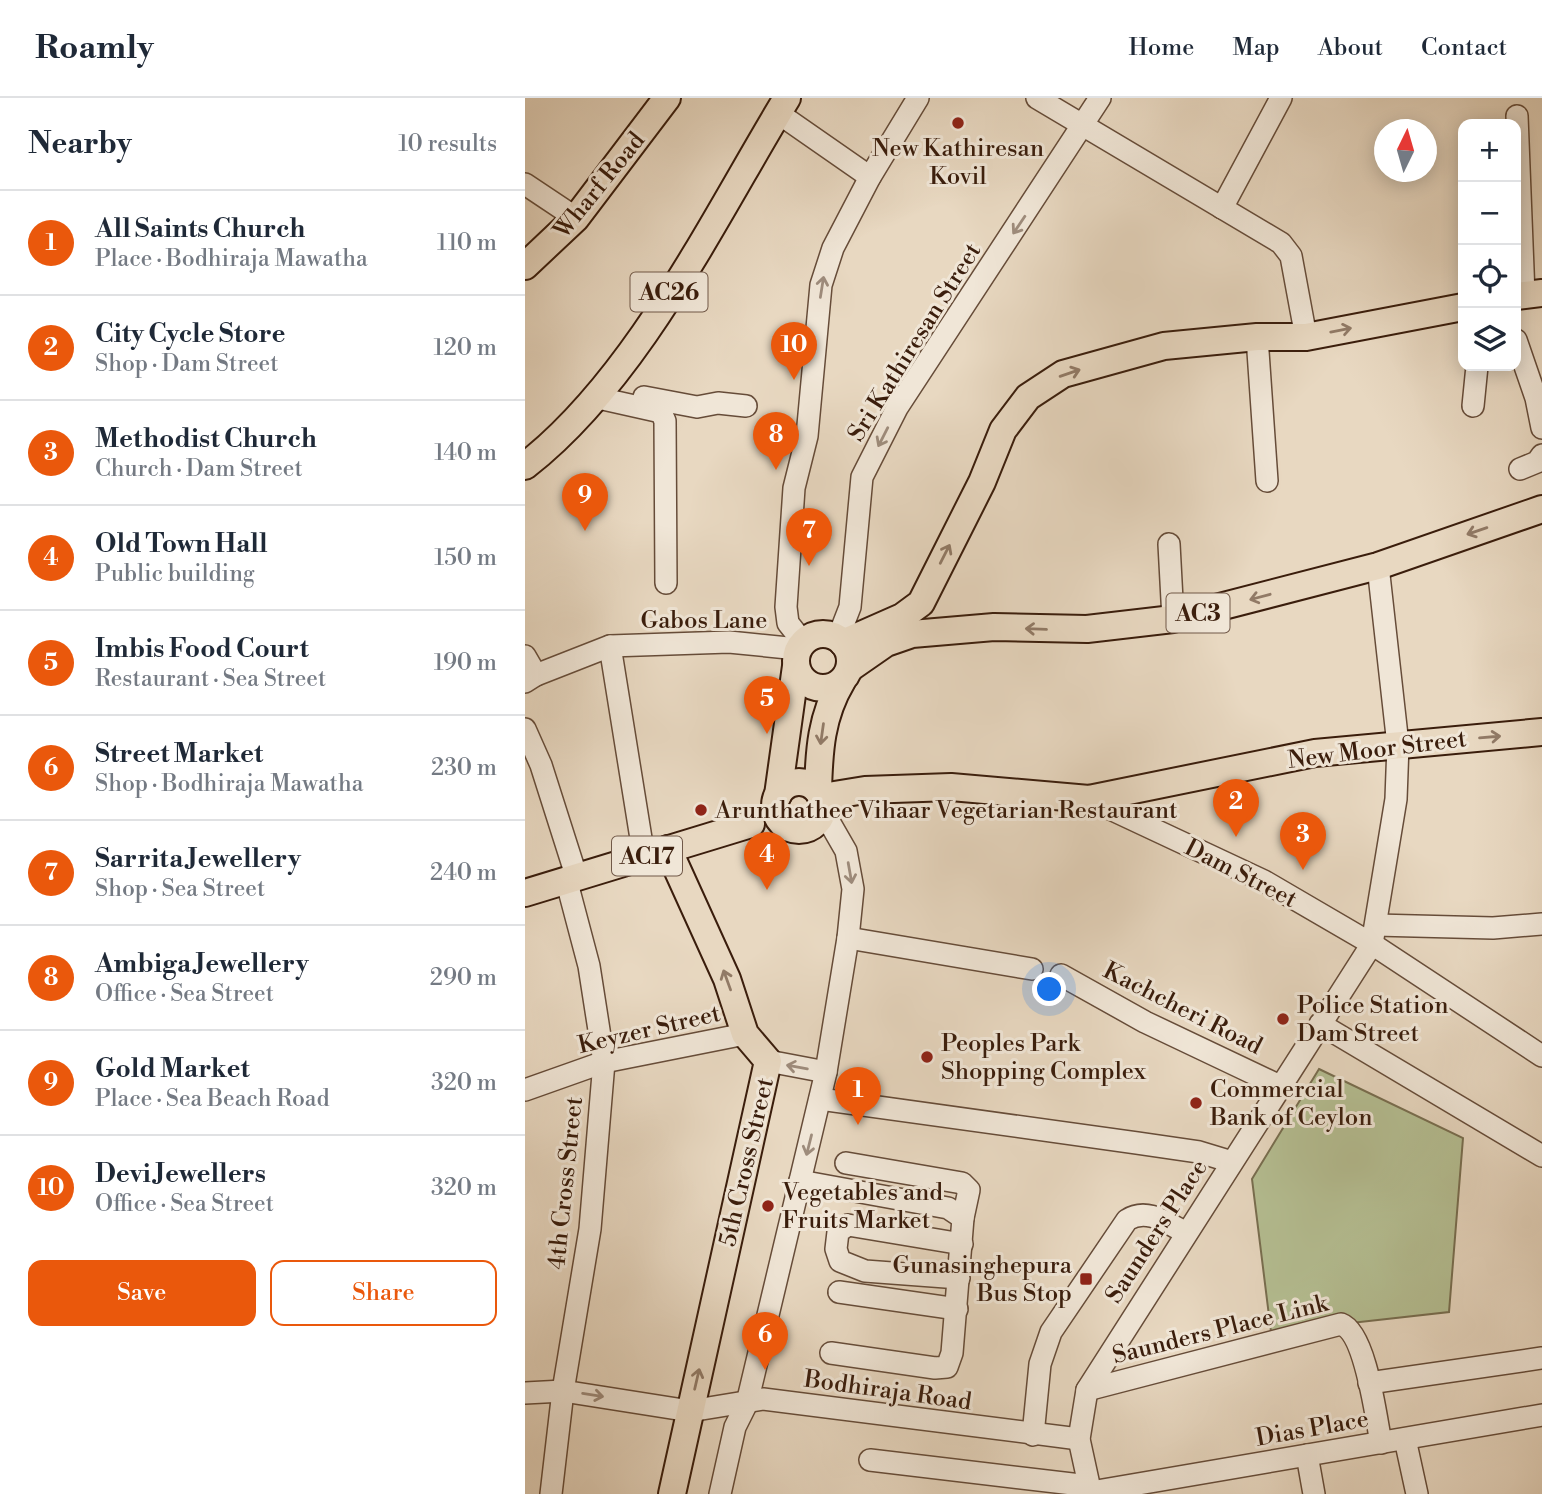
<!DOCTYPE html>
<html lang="en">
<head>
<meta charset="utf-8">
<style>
	:root { --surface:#fff; --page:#f2f2f3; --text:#1f2937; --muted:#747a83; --line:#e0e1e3; --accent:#ea580c }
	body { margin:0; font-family:"Libre Bodoni",serif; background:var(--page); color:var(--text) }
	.controls { position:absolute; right:21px; top:21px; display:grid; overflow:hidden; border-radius:14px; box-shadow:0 4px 18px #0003 }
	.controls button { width:63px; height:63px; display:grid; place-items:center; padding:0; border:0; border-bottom:2px solid var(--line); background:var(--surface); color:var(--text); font:35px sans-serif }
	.compass { position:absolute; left:849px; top:21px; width:63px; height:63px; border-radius:50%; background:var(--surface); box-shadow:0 4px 18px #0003; rotate:5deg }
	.you { position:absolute; left:525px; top:892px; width:24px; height:24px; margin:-18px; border:5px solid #fff; border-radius:50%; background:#1a73e8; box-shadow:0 0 0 10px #1a73e833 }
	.badge { display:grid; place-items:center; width:46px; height:46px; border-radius:50%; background:var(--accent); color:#fff; font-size:23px; font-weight:700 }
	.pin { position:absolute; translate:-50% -58px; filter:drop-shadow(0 2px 4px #0008) }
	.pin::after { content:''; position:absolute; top:37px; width:24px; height:21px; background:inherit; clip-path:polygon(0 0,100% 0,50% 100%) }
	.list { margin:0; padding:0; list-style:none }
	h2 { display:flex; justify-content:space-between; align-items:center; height:91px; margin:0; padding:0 28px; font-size:30px }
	h2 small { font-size:23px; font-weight:400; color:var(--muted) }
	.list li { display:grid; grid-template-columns:46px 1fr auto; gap:21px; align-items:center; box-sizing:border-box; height:105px; padding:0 28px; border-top:2px solid var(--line) }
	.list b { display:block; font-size:26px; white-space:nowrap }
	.list p { margin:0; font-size:23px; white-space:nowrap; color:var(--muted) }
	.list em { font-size:23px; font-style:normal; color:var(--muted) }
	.actions { display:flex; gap:14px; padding:21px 28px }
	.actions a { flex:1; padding:16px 0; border:2px solid var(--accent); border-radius:14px; text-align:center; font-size:24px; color:var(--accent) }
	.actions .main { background:var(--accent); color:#fff }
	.icon { flex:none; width:38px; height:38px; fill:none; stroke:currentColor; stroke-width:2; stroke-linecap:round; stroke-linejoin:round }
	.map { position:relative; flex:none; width:1017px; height:1396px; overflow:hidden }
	header { display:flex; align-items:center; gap:42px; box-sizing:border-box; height:98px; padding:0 35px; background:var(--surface); border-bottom:2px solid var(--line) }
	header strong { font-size:33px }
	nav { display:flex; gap:38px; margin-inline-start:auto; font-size:24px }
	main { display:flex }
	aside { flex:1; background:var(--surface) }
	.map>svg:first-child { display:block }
	.green { fill:#b5bf93; stroke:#786e50; stroke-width:2 }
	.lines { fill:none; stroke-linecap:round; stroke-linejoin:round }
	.minor-casing { stroke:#664c39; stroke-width:24 }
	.major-casing { stroke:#3a1d0c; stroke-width:30 }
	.minor { stroke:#f0e6d7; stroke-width:21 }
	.major { stroke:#e8d8c1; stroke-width:26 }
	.oneway { stroke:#9e8c7c }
	.oneway2 { stroke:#917a66 }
	.poi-dot { fill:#8f2418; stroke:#f0e6d7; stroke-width:2.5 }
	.labels { text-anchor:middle; stroke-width:6; stroke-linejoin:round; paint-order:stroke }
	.shield { fill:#f0e6d7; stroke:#715949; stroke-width:2 }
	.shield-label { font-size:23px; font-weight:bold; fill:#3a1d0c }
	.poi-label { font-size:24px; fill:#3a1d0c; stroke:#f0e6d7; text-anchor:start }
	.street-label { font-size:24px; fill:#3a1d0c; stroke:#f0e6d7 }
</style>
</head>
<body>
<header>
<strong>Roamly</strong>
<nav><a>Home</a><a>Map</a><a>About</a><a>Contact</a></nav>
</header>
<main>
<aside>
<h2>Nearby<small>10 results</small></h2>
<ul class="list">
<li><span class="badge">1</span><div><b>All Saints Church</b><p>Place · Bodhiraja Mawatha</p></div><em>110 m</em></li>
<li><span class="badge">2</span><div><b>City Cycle Store</b><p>Shop · Dam Street</p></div><em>120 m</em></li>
<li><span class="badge">3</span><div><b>Methodist Church</b><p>Church · Dam Street</p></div><em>140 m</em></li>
<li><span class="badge">4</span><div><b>Old Town Hall</b><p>Public building</p></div><em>150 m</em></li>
<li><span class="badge">5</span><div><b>Imbis Food Court</b><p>Restaurant · Sea Street</p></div><em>190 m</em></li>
<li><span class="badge">6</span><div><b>Street Market</b><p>Shop · Bodhiraja Mawatha</p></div><em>230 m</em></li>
<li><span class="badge">7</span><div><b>Sarrita Jewellery</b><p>Shop · Sea Street</p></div><em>240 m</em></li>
<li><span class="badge">8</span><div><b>Ambiga Jewellery</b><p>Office · Sea Street</p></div><em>290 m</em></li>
<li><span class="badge">9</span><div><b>Gold Market</b><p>Place · Sea Beach Road</p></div><em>320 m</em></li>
<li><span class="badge">10</span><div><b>Devi Jewellers</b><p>Office · Sea Street</p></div><em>320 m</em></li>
</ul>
<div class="actions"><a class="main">Save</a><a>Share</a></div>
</aside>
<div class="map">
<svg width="1017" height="1396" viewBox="0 0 1017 1396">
	<rect width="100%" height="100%" fill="#e8d8c1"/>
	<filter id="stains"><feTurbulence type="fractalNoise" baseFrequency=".00286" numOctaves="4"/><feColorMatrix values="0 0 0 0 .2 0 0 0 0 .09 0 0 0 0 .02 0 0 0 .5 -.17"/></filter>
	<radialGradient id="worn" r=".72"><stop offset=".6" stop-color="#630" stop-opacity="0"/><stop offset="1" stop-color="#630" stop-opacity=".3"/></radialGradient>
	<!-- green -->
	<path class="green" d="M794,971L938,1040L924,1214L746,1234L727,1081Z"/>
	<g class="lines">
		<!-- minor casing -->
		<g class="minor-casing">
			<g id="minor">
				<path d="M512,0L756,145L766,158L781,239"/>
				<path d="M253,15L345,79"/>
				<path d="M992,18L999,197"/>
				<path d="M0,86L51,120"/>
				<path d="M697,110L756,0"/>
				<path d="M732,239L742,383"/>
				<path d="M991,242L1011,300L1017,330"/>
				<path d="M69,299L136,314L140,323L141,485"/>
				<path d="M119,299L172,309L193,305L221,308"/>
				<path d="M948,308L952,268"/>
				<path d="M995,371L1012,364L1017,357"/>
				<path d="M644,446L648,521"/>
				<path d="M313,540L325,509L337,379L372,310L575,0"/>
				<path d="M278,544L263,525L261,509L269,390L282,338L296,187L308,150L345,79L393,0"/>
				<path d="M85,548L119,759"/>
				<path d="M0,558L11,577"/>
				<path d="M0,584L11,577L85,548L204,544L273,551"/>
				<path d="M0,631L16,667L51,777"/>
				<path d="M564,701L739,783L847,846L1017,958"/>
				<path d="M851,827L968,830L1017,826"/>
				<path d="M323,840L507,871"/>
				<path d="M536,877L620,924L757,989"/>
				<path d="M795,926L1017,1058"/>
				<path d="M243,963L301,974"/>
				<path d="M0,992L79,964L220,936"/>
				<path d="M295,1001L612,1045L674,1054L707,1064"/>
				<path d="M321,1065L437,1085L444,1092L438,1120"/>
				<path d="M275,1083L423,1110L438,1120L427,1255L422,1269L410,1270L306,1255"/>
				<path d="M434,1180L340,1173L315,1163L311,1151L313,1134L323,1127L437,1146"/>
				<path d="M314,1194L432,1211"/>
				<path d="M844,1285L1017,1260"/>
				<path d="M562,1292L816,1226C841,1235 851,1320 856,1345"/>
				<path d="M0,1295L38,1293L165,1313L238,1301L554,1341"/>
				<path d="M508,1337L515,1266L526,1234L602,1122C622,1109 642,1125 661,1135"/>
				<path d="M880,1341L892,1396"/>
				<path d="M782,1357L789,1396"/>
				<path d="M345,1362L564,1388"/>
				<path d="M566,1394L1017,1317"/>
				<path d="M26,1396L38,1293L65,1131L79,964L64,868L41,781"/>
				<path d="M195,1396L210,1329L222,1305L301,974L323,840L328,791L321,753L298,713"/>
				<path d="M566,1396L554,1341L562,1292L847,846L871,701L873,647L853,468"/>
			</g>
		</g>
		<!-- major casing -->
		<g class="major-casing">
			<g id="major">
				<path d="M0,168L51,120L142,0"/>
				<path d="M991,198L1017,195"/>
				<path d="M0,368C112,281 189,120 262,0"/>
				<circle cx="298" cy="563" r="27"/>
				<path d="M318,545L377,519L396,505L457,384L478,332L503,299L538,276L639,248L732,239H781L938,209"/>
				<path d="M325,570L361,545L387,536L469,529L562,531L648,521L853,468L1017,411"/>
				<circle cx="274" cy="708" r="24"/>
				<path d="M293,693C294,653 296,618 317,583"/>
				<path d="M253,697L271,568"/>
				<path d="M297,699L340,692L426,689L564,701L790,655L1017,634"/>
				<path d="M143,751L202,881L220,936L243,963L147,1396"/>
				<path d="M0,795L226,726"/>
			</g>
		</g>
		<!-- minor -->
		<use href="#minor" class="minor"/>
		<!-- major -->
		<use href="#major" class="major"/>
	</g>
	<!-- one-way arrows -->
	<defs><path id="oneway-shaft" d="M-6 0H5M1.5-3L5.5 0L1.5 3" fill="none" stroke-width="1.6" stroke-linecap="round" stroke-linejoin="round" transform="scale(1.75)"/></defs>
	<g class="oneway">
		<use href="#oneway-shaft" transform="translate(494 127) rotate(124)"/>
		<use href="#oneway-shaft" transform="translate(297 189) rotate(-81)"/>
		<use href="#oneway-shaft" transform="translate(358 339) rotate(117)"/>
		<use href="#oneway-shaft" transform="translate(325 775) rotate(80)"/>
		<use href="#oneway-shaft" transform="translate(272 969) rotate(-170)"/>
		<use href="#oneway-shaft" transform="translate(284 1047) rotate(104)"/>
		<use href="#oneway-shaft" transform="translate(68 1297) rotate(9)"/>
	</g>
	<g class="oneway2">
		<use href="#oneway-shaft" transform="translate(816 232) rotate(-11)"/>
		<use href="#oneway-shaft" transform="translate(545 275) rotate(-19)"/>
		<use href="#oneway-shaft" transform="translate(952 433) rotate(161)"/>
		<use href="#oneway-shaft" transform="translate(420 456) rotate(-63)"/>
		<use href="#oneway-shaft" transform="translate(735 499) rotate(165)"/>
		<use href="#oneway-shaft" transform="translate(511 531) rotate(-178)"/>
		<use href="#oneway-shaft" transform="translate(297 636) rotate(98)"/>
		<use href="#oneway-shaft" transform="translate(965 639) rotate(-5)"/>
		<use href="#oneway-shaft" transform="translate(202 882) rotate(-110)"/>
		<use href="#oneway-shaft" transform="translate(172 1281) rotate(-77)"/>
	</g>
	<!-- markers -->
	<g class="poi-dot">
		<circle cx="433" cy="25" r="7"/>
		<circle cx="176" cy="712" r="7"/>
		<circle cx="758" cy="921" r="7"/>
		<circle cx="402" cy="959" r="7"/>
		<circle cx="671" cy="1005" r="7"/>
		<circle cx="243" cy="1108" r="7"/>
		<rect x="554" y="1174" width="14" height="14" rx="3.5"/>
	</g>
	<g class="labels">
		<!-- shield labels -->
		<g class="shield">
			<rect x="105.5" y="174.5" width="77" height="39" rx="5"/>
			<rect x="641.5" y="495.5" width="63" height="39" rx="5"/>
			<rect x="87" y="738.5" width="70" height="39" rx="5"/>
		</g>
		<g class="shield-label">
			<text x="144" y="202">AC26</text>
			<text x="673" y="523">AC3</text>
			<text x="122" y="766">AC17</text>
		</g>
		<!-- poi labels -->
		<g class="poi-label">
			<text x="433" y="58" text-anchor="middle">New Kathiresan<tspan x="433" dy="28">Kovil</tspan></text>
			<text x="190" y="720">Arunthathee Vihaar Vegetarian Restaurant</text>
			<text x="772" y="915">Police Station<tspan x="772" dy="28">Dam Street</tspan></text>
			<text x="416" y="953">Peoples Park<tspan x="416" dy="28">Shopping Complex</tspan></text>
			<text x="685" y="999">Commercial<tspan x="685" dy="28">Bank of Ceylon</tspan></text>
			<text x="257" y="1102">Vegetables and<tspan x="257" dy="28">Fruits Market</tspan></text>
			<text x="547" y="1175" text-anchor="end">Gunasinghepura<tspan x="547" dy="28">Bus Stop</tspan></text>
		</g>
		<!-- street labels -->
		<g class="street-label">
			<text transform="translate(74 87) rotate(-51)" y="8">Wharf Road</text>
			<text transform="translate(389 244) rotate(-58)" y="8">Sri Kathiresan Street</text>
			<text x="179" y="530">Gabos Lane</text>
			<text transform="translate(852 651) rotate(-7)" y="8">New Moor Street</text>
			<text transform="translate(716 775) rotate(27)" y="8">Dam Street</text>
			<text transform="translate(658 910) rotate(27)" y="8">Kachcheri Road</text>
			<text transform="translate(124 931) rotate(-13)" y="8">Keyzer Street</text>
			<text transform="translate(221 1064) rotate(-77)" y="8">5th Cross Street</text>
			<text transform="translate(40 1085) rotate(-84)" y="8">4th Cross Street</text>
			<text transform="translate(631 1133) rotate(-57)" y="8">Saunders Place</text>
			<text transform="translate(695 1231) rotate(-14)" y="8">Saunders Place Link</text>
			<text transform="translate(363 1292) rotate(8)" y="8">Bodhiraja Road</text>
			<text transform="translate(787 1330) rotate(-10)" y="8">Dias Place</text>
		</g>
	</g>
	<rect width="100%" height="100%" filter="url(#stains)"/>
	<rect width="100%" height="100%" fill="url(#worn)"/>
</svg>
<div class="controls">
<button>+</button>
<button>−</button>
<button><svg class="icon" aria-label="locate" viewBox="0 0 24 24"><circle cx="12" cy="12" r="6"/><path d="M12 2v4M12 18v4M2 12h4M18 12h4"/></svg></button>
<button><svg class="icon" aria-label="layers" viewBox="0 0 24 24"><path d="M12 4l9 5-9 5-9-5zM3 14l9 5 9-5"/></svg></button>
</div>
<svg class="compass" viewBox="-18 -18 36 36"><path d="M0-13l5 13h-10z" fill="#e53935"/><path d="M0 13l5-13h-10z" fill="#747a83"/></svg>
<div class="you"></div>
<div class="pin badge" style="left:333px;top:1027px">1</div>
<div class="pin badge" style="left:711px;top:739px">2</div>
<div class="pin badge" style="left:778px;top:772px">3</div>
<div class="pin badge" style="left:242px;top:792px">4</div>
<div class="pin badge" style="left:242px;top:636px">5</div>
<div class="pin badge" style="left:240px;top:1272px">6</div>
<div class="pin badge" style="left:284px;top:468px">7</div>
<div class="pin badge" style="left:251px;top:372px">8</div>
<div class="pin badge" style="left:60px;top:433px">9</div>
<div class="pin badge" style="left:269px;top:282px">10</div>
</div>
</main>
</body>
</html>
